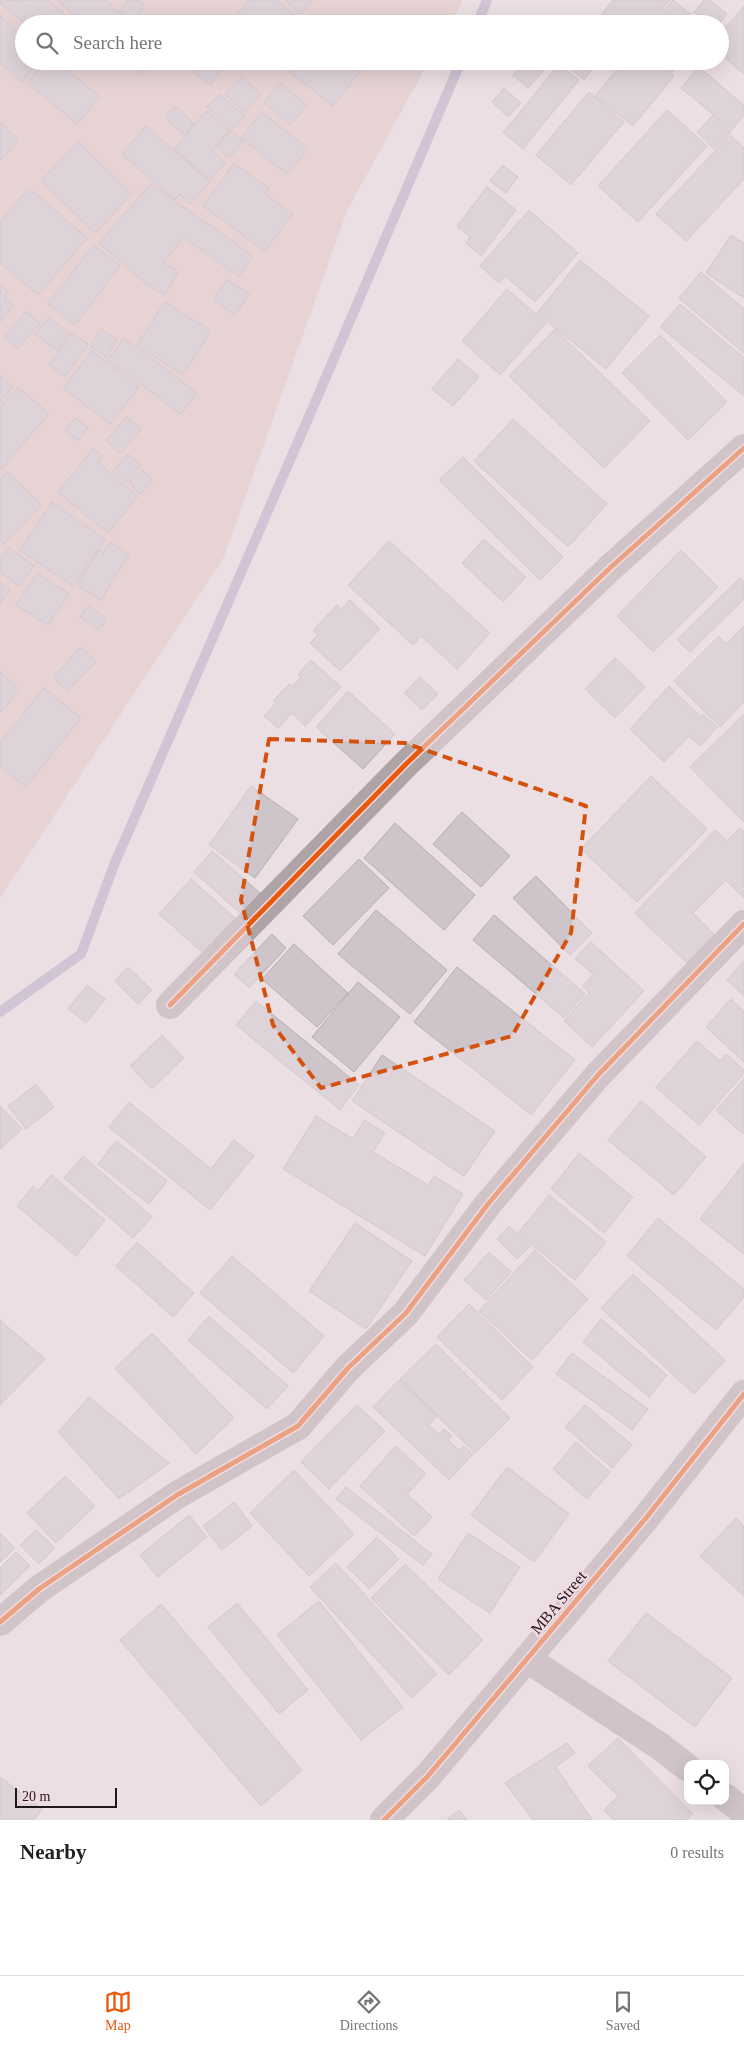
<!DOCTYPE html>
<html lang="en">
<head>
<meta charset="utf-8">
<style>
	:root { --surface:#fff; --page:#f6f6f6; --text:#222; --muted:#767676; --line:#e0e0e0; --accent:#ea580c }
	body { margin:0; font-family:"Times New Roman",serif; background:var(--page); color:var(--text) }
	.controls { position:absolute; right:15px; bottom:15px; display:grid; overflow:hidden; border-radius:10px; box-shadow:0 5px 20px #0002 }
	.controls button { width:45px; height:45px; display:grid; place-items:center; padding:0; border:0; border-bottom:1px solid var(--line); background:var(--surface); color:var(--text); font:25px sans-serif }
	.scale { position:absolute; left:15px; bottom:12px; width:102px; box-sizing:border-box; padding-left:5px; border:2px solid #20181b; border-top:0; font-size:14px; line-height:18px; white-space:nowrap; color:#20181b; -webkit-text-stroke:4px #f1dae3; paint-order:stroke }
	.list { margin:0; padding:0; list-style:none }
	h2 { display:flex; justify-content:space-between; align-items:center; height:65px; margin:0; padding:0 20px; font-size:21px }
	h2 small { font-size:16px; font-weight:400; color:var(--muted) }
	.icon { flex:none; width:28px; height:28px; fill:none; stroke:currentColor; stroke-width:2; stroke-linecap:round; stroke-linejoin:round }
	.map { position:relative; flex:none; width:744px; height:1820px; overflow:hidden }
	.search { position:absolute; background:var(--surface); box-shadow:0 5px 20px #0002; left:15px; right:15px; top:15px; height:55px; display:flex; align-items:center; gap:12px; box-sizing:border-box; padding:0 18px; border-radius:28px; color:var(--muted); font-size:19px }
	.sheet { height:155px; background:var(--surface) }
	nav { display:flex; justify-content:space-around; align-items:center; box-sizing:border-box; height:70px; border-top:1px solid var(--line); background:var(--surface); font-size:14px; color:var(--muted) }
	nav a { display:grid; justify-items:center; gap:2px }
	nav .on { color:var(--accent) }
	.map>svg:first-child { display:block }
	.green { fill:#dfc6bf }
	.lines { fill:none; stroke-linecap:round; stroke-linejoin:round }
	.stream { stroke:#b0a5c2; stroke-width:10 }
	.building { fill:#cdc5ca; stroke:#b6aeb2 }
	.minor { stroke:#aea4a6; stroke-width:28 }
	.cycleway-casing { stroke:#f1dae3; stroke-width:8 }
	.cycleway { stroke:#e8590c; stroke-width:5 }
	.marked { fill:none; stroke:#d4520e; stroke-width:4; stroke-dasharray:10 6; stroke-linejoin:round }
	.labels { text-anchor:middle; stroke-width:4.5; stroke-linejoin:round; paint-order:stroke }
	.street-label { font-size:16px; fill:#20181b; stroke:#f1dae3 }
</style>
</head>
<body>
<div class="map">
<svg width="744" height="1820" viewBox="0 0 744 1820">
	<rect width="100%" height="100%" fill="#ecdfe4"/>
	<!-- green -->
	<path class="green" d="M0,0H463L450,24H24V61H429L347,211L224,557L0,898Z"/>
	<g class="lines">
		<!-- stream -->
		<g class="stream">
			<path d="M477,24L487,0"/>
			<path d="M0,1012L81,954L114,865L317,398L461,61"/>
		</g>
	</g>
	<!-- building -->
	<g class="building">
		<path d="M0,0H48L75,24H25L0,3Z"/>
		<path d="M57,0H105L132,24H84Z"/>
		<path d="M128,0H137L145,6L134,22L120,11Z"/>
		<path d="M249,0H276L305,24H244L235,16Z"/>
		<path d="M285,0H313L301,14Z"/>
		<path d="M613,0H670L651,24H594Z"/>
		<path d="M673,0L702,24H654Z"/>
		<path d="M704,0H709L727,14L719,24H709L694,12Z"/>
		<path d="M744,6V74L720,54V34Z"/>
		<path d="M0,16L24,37V61H39L22,82L0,63Z"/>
		<path d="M46,61H57L100,97L77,124L28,83Z"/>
		<path d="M126,61H153L141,75Z"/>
		<path d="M202,61H217L223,66L210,85L194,72Z"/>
		<path d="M286,61H355L363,68L333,106L282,66Z"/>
		<path d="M526,61H552L528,88L513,75Z"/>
		<path d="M560,61H598L584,80Z"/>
		<path d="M624,61H680L671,73L674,76L633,126L595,96Z"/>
		<path d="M559,64L579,80L523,149L503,133Z"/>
		<path d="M699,67L744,105V115L732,130L681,88Z"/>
		<path d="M242,76L261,95L245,112L225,94Z"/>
		<path d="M280,83L307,105L290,125L264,103Z"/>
		<path d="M504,88L521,103L508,117L492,102Z"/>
		<path d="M589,92L624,122L571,185L536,155Z"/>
		<path d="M219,94L245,116L232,129L207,107Z"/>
		<path d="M175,106L194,124L184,135L165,117Z"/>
		<path d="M667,110L707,146L638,222L598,186Z"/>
		<path d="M206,111L229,130L212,151L225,163L210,180L174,149Z"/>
		<path d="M262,112L308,149L287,174L241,138Z"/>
		<path d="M713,115L731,132L714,149L697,132Z"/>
		<path d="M0,122L19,140L0,160Z"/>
		<path d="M146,126L210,182L190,204L180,194L175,200L122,154Z"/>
		<path d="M231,131L243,141L229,158L217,147Z"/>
		<path d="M730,135L744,148V179L686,241L656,214Z"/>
		<path d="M78,142L132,194L95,233L41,181Z"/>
		<path d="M234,164L269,188L265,194L293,214L265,251L203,206Z"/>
		<path d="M503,165L518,177L506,193L490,181Z"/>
		<path d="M151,184L253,256L239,276L184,238L163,262L178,272L165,295L145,283L99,243Z"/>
		<path d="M487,187L516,210L481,256L466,243L470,237L457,226Z"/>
		<path d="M29,188L87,238L38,295L0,263V222Z"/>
		<path d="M529,210L578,253L535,302L505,276L499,283L480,266Z"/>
		<path d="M731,235L744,243V298L706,273Z"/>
		<path d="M93,245L120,266L75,325L48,304Z"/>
		<path d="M580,260L649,316L606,369L537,313Z"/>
		<path d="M701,272L744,309V353L679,298Z"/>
		<path d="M227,280L249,294L235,315L213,300Z"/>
		<path d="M0,284L8,292L4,297L14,305L0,322Z"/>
		<path d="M507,289L546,323L500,375L462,341Z"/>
		<path d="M165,302L211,331L183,375L137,345Z"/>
		<path d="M680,304L744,358V396L660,327Z"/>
		<path d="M26,311L40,323L18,348L4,337Z"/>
		<path d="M48,318L69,333L57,350L35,334Z"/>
		<path d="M101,329L117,340L106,357L90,346Z"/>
		<path d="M555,329L650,421L604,468L509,376Z"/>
		<path d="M72,333L88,344L65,376L49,365Z"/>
		<path d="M660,335L727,402L688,440L622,373Z"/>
		<path d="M124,338L197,393L181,414L108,360Z"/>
		<path d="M92,351L139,387L110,424L63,388Z"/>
		<path d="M458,359L479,377L453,406L432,389Z"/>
		<path d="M0,375L13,387L0,402Z"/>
		<path d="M18,387L49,414L0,470V407Z"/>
		<path d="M127,417L141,429L120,453L106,440Z"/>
		<path d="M75,418L88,428L78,441L65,430Z"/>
		<path d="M513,419L607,504L568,547L474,461Z"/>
		<path d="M93,449L102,456L97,462L138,496L108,533L58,492Z"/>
		<path d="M128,454L141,465L126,482L113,472Z"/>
		<path d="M463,457L563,557L540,580L439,480Z"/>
		<path d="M142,470L153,481L140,494L129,482Z"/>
		<path d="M7,472L41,505L4,544L0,540V480Z"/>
		<path d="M52,502L105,539L73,586L20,550Z"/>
		<path d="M484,539L526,577L503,602L462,563Z"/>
		<path d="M389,541L490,633L457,669L421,636L413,645L348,585Z"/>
		<path d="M110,542L129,554L101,600L77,585L99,550L103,553Z"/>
		<path d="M9,548L34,566L19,586L0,572V560Z"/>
		<path d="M681,550L718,587L653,652L617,616Z"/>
		<path d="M37,573L69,594L48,625L16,605Z"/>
		<path d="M740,578L744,582V599L690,652L677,640Z"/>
		<path d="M0,582L10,590L0,603Z"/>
		<path d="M350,600L380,629L340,671L310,643L318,635L313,630L337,605L341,609Z"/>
		<path d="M88,606L107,619L99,630L80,617Z"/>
		<path d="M744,626V702L720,727L674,681L719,636L726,644Z"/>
		<path d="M81,647L96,662L68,691L53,677Z"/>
		<path d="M615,658L645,687L615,718L585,689Z"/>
		<path d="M311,660L341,687L305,726L292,713L278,728L264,716L276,703L273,701L289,684L292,686L301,677L298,674Z"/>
		<path d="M0,672L20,690L0,712Z"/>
		<path d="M420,677L438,694L422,710L404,693Z"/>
		<path d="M669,686L701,717L703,714L717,727L700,746L689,736L664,762L630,729Z"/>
		<path d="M44,688L81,718L26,787L0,766V743Z"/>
		<path d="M348,691L395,734L363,769L316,727Z"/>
		<path d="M744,714V822L690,767Z"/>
		<path d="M651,776L707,829L637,902L581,849Z"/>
		<path d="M251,786L298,819L255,878L209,845Z"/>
		<path d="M462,812L510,856L481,887L433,844Z"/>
		<path d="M395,823L475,895L444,930L364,858Z"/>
		<path d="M740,828L744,832V898L726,880L693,913L714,934L687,963L635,913L715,830L727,841Z"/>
		<path d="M212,851L260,893L241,914L194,872Z"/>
		<path d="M359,859L389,888L333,945L303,916Z"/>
		<path d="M536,876L592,933L570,955L513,898Z"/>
		<path d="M191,879L235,918L203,953L159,914Z"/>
		<path d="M376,910L447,970L410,1014L338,954Z"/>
		<path d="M494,915L585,994L564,1018L473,940Z"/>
		<path d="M272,934L286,948L249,988L234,974Z"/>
		<path d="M591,942L644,991L592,1047L564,1021L589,993L583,986L593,974L575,959Z"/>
		<path d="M294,944L348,993L317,1027L262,979Z"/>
		<path d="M744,961V996L727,980Z"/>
		<path d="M128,967L152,990L138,1004L115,981Z"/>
		<path d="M457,967L575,1060L531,1115L414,1022Z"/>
		<path d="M358,982L400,1017L354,1072L312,1037Z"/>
		<path d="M87,985L105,999L86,1023L68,1009Z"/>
		<path d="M731,999L744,1011V1062L706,1027Z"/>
		<path d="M256,1001L359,1085L340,1110L236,1025Z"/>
		<path d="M162,1035L184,1058L152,1089L130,1066Z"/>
		<path d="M697,1041L720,1061L726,1054L744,1070V1073L699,1125L656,1087Z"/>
		<path d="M382,1055L495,1131L464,1176L352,1101Z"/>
		<path d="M744,1079V1132L743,1134L716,1110Z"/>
		<path d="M36,1084L54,1107L26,1129L8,1106Z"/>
		<path d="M641,1101L706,1157L674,1195L608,1140Z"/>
		<path d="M129,1102L211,1169L234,1140L254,1156L210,1210L109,1127Z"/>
		<path d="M0,1106L22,1129L0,1149Z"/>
		<path d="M316,1116L353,1139L364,1120L385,1133L373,1152L428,1185L434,1176L463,1194L425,1256L283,1169Z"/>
		<path d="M116,1141L167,1181L149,1204L98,1164Z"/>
		<path d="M579,1153L633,1197L604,1233L551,1189Z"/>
		<path d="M83,1156L152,1217L133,1238L64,1178Z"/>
		<path d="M744,1163V1254L700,1219Z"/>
		<path d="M51,1175L105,1220L76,1256L17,1206L33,1186L38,1191Z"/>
		<path d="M549,1195L606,1242L575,1280L518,1233Z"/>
		<path d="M658,1218L744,1289V1297L716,1330L627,1256Z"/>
		<path d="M355,1223L412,1261L366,1329L309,1291Z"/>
		<path d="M509,1226L530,1246L517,1259L497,1239Z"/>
		<path d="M137,1242L194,1293L173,1317L116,1266Z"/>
		<path d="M535,1250L588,1299L532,1360L479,1311Z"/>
		<path d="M489,1252L511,1272L486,1300L464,1280Z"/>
		<path d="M232,1256L324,1336L293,1373L200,1293Z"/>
		<path d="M633,1274L725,1360L694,1394L601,1308Z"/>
		<path d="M469,1304L533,1367L502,1400L437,1337Z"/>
		<path d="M209,1316L288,1386L267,1409L188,1340Z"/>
		<path d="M601,1319L667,1375L649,1397L583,1342Z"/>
		<path d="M0,1320L45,1359L0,1405Z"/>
		<path d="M152,1333L234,1418L196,1454L115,1368Z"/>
		<path d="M436,1344L510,1418L475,1453L400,1379Z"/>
		<path d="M572,1353L648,1409L632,1430L556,1374Z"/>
		<path d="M399,1380L437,1416L429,1425L439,1434L444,1429L452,1436L448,1440L459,1450L464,1446L473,1454L449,1480L373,1407Z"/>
		<path d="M89,1397L169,1463L119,1499L58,1432Z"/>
		<path d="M357,1405L385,1431L329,1489L301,1462Z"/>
		<path d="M585,1405L632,1445L612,1468L565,1427Z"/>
		<path d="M576,1442L610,1472L587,1499L553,1469Z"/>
		<path d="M396,1446L426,1474L407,1494L432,1517L414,1536L360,1486Z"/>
		<path d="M507,1467L569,1514L534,1562L471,1515Z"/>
		<path d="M294,1470L354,1534L309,1576L250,1513Z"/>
		<path d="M65,1476L95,1506L56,1543L27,1513Z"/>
		<path d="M346,1487L432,1554L423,1565L336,1499Z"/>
		<path d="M234,1502L252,1526L222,1550L203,1526Z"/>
		<path d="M189,1515L207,1537L158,1577L140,1555Z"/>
		<path d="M736,1518L744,1526V1596L700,1556Z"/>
		<path d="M36,1530L55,1548L39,1564L20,1545Z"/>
		<path d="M0,1533L15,1548L0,1562Z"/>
		<path d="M468,1533L520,1567L490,1613L438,1579Z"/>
		<path d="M377,1537L399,1559L369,1589L347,1567Z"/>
		<path d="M16,1552L30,1566L0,1595V1568Z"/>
		<path d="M336,1563L437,1674L412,1698L310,1587Z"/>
		<path d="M405,1564L483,1640L449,1675L371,1598Z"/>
		<path d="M319,1601L403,1707L361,1740L277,1635Z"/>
		<path d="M237,1603L308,1690L279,1714L208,1627Z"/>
		<path d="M161,1604L302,1770L261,1806L120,1640Z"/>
		<path d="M646,1613L732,1678L695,1727L608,1661Z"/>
		<path d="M618,1738L693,1814L687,1820H614L604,1810L618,1796L588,1766Z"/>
		<path d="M567,1743L575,1753L556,1767L592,1820H533L505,1783Z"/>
		<path d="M0,1777L42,1809L34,1820H0Z"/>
		<path d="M459,1810L467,1820H447Z"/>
	</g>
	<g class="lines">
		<!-- minor -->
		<g class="minor">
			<path d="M170,1005L406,764L610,568L744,448"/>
			<path d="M0,1622L39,1589L177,1495L298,1426L348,1368L406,1313L488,1204L598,1075L744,924"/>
			<path d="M527,1659L661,1747L688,1768"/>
			<path d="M725,1797L744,1812"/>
			<path d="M384,1820L428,1776L646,1518L744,1394"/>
		</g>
		<!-- cycleway casing -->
		<g class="cycleway-casing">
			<g id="cycleway">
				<path d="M170,1005L406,764L610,568L744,448"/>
				<path d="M0,1622L39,1589L177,1495L298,1426L348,1368L406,1313L488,1204L598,1075L744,924"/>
				<path d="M384,1820L428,1776L646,1518L744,1394"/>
			</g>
		</g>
		<!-- cycleway -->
		<use href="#cycleway" class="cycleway"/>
	</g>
	<!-- marked area -->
	<path d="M0 0H744V1820H0ZM269,739L405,743L586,806L571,933L512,1036L321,1088L273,1025L241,900Z" fill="#ecdfe4" fill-opacity=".55" fill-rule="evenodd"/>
	<path class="marked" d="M269,739L405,743L586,806L571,933L512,1036L321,1088L273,1025L241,900Z"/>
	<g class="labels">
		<!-- street labels -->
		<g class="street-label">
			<text transform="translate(558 1602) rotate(-50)" y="6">MBA Street</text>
		</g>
	</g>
</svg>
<div class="controls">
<button><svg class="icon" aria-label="locate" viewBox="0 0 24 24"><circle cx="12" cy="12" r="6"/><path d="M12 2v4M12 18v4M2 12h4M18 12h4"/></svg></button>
</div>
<div class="scale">20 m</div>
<div class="search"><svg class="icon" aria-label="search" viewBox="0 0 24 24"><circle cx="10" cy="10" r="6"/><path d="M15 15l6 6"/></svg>Search here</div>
</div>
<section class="sheet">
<h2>Nearby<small>0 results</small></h2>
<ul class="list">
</ul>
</section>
<nav>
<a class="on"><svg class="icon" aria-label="map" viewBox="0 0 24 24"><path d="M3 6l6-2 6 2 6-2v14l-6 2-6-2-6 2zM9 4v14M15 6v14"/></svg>Map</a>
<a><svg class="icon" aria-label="directions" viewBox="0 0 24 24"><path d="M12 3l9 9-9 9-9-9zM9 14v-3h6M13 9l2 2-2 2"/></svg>Directions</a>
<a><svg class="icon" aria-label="saved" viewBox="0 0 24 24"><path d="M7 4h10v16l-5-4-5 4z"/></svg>Saved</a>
</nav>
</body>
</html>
